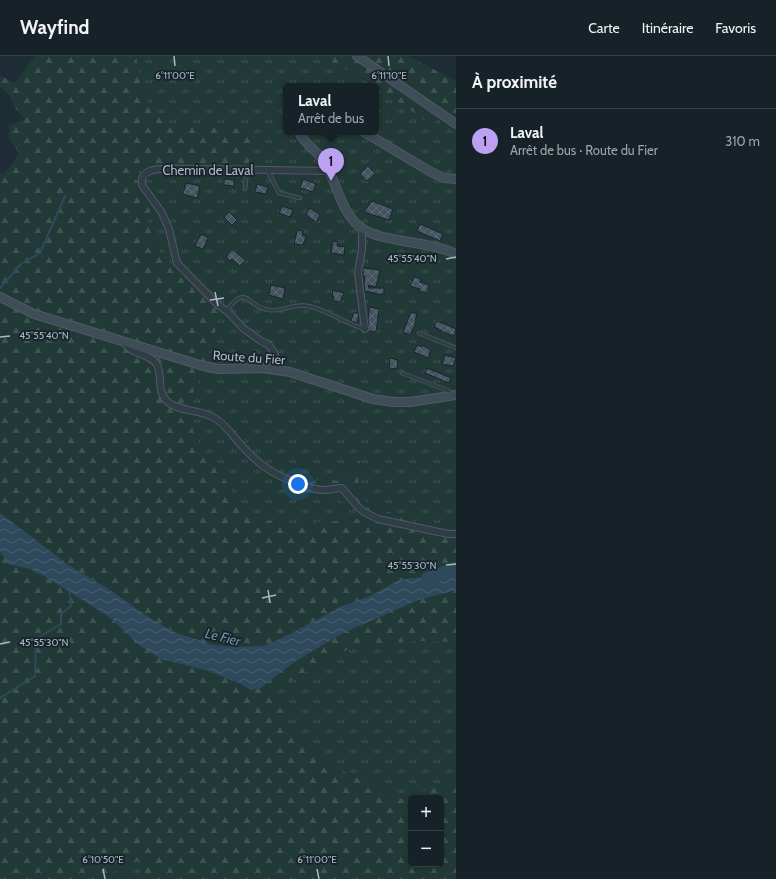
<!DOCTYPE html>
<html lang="fr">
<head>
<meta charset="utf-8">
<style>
	:root { --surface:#162128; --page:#232e34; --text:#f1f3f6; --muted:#9ea3a8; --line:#353e45; --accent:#bca0f2 }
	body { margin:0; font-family:Cabin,sans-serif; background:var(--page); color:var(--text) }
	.controls { position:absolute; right:12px; bottom:12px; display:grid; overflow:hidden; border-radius:6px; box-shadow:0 2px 6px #0003 }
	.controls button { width:36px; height:36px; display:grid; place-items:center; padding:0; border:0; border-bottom:1px solid var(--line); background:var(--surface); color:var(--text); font:20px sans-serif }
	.you { position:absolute; left:298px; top:428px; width:14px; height:14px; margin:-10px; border:3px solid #fff; border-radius:50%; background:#1a73e8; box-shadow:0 0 0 6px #1a73e833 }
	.badge { display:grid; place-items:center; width:26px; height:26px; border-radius:50%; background:var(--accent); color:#111; font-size:13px; font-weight:700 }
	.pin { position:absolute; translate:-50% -33px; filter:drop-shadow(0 1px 2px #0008) }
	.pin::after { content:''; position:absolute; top:21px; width:14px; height:12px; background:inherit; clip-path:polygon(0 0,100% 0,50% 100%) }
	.popup { position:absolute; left:283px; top:27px; width:96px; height:52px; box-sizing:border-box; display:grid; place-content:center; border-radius:6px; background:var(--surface); filter:drop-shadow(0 1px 3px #0005); font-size:13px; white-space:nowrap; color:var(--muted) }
	.popup b { font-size:15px; color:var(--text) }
	.popup::after { content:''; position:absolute; left:50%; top:100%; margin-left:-8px; border:8px solid transparent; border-top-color:var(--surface) }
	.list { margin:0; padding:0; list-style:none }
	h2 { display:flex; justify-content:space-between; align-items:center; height:52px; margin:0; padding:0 16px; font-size:17px }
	h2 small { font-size:13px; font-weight:400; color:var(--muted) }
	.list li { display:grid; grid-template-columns:26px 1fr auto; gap:12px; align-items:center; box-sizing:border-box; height:64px; padding:0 16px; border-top:1px solid var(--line) }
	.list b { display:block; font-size:15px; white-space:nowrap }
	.list p { margin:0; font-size:13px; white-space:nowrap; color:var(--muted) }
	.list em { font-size:13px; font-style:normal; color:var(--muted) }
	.map { position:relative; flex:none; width:456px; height:823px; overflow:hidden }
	header { display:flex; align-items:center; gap:24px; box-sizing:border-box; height:56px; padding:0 20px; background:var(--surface); border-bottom:1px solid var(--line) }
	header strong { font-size:19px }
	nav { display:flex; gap:22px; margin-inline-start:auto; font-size:14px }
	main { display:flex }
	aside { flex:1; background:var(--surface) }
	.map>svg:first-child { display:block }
	.grass { fill:url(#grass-tufts) }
	.forest { fill:url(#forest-firs); fill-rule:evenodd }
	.water { fill:url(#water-waves) }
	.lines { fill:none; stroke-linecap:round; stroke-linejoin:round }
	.stream { stroke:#2e495b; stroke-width:2 }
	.river { stroke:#2e495b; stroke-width:12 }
	.building { fill:url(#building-cross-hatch); stroke:#19242c }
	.service-casing { stroke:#4e5b64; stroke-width:4.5 }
	.minor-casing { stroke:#4e5b64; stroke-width:8 }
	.secondary-casing { stroke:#4e5b64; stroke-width:10 }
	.service { stroke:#313d46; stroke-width:3 }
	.minor { stroke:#313d46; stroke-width:6 }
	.secondary { stroke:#3f4d59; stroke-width:8 }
	.ticks { fill:none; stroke:#aab9c4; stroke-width:1.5 }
	.labels { text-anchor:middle; stroke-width:3.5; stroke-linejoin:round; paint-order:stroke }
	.street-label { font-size:13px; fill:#aab9c4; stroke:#17222a }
	.water-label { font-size:14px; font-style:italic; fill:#6990aa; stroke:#17222a }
	.ticks-label { font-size:10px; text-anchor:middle; fill:#aab9c4; stroke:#17222a; stroke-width:3.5; stroke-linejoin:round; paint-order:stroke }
</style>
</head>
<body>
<header>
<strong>Wayfind</strong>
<nav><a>Carte</a><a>Itinéraire</a><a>Favoris</a></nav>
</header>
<main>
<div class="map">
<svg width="456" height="823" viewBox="0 0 456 823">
	<defs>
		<pattern id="grass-tufts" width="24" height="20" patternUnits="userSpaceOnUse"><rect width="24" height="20" fill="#223a37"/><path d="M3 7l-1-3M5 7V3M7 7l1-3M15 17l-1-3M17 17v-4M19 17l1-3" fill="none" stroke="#3f5452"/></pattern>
		<pattern id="forest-firs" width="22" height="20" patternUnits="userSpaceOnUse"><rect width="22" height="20" fill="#223a37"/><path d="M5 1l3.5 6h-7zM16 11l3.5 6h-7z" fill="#3f5452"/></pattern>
		<pattern id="water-waves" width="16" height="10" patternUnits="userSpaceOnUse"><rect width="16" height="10" fill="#2e495b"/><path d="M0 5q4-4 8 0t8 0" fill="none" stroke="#4a6171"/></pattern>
		<pattern id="building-cross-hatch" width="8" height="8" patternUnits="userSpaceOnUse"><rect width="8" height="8" fill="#435460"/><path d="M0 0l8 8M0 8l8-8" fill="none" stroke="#5b6a75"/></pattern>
	</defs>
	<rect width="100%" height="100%" fill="#1d2c35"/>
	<!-- grass -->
	<g class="grass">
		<path d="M136,0H329L328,4L376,30H286V76H376V30L430,68L449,59L456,64V481L375,451L358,440L360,404L341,425L322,423L370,462L300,468L252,463L194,379L188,347L203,317L199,234L159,196L145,161L136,124L138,116L144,111L181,108L256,77L214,69L164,67L143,41Z"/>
		<path d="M419,585L456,586V725L393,745L368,725L334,712L306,691L287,663L273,635L354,590Z"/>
		<path d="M138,805L147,823H104L109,818Z"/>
	</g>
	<!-- forest -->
	<g class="forest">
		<path d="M35,0H136L143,41L164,67L214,69L256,76L248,110L181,108L145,111L138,116L136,123L153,152L145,161L159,196L221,255L203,317L188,347L194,379L252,463L300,468L369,462L309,427L322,423L341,425L360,403L358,440L375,451L456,481V586L419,585L354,590L273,635L287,663L306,691L334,712L368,725L393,745L456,725V823H147L138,805L109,818L104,823H0V116L2,119L13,107L19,97L9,82V69L25,63L15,52L9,39L0,31V19L14,27ZM411,742H441V808H411Z"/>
		<path d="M329,0H409L456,25V64L449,59L430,68L370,26L328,4Z"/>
	</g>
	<!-- water -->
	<path class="water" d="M0,457L70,510L107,532L153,564L176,577L214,589L236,591L263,590L275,585L288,579L342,550L370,540L399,524L431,520L456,512V534L418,544L341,578L293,607L259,633L251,634L239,627L209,615L161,603L139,589L112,563L51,524L30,513L8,508L0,495Z"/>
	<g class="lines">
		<!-- stream -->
		<g class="stream">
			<path d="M0,232L21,208L40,197L65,140"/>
			<path d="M0,642L35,620L36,583L61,568V558L71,550L69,534"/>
		</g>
		<!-- river -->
		<path class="river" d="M427,522L456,512"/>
	</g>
	<!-- building -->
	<g class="building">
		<path d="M368,110L375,118L367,125L360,118Z"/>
		<path d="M224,123L234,124V130L224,129Z"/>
		<path d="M303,123L316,128L313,136L300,132Z"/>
		<path d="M186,127L200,130L197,142L183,138Z"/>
		<path d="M257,128L268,131L266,138L255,136Z"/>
		<path d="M372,145L393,153L389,164L364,156Z"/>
		<path d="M282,150L293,154L290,161L279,157Z"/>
		<path d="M310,152L320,159L316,166L306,159Z"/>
		<path d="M229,156L237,164L232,169L224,161Z"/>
		<path d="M420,168L443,178L440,185L417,175Z"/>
		<path d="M297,174L303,175L302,179L306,180L303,189L294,188Z"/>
		<path d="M201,178L208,182L203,193L195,190Z"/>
		<path d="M333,185L338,186L337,190L345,191L344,199L331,197Z"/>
		<path d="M232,193L245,204L240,210L232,203L230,205L226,201Z"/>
		<path d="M363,212L380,214L376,231L369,229L368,232H384V238H375V237L365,235L364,227L365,220H363Z"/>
		<path d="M414,221L421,223L420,226L429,229L426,237L419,235L420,233L410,230Z"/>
		<path d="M271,229L285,232L283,243L269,239Z"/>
		<path d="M333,234L344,237L340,246L333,245L334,240H332Z"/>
		<path d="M370,251L379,253L376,276L369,275L368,262Z"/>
		<path d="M354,256L359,258L357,267L351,265Z"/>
		<path d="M411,256L417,258L415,265L416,266L410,279L403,276Z"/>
		<path d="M437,265L456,273L454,280L441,275V274L434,271Z"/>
		<path d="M417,289L421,291L422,289L431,294L428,302L414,296Z"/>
		<path d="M445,299L456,302L453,310L442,308Z"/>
		<path d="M390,302L398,304L397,313L389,312Z"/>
		<path d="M427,312L451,322L449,327L425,317Z"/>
	</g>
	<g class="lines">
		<!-- service casing -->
		<g class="service-casing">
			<g id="service">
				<path d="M268,115L279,137L300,142"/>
				<path d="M245,133L247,113"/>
				<path d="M226,255C249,226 245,251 269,254C282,256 295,247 308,250C328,254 345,268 365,273"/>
				<path d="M419,277L456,292"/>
				<path d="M402,317L449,335L451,338"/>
			</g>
		</g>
		<!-- minor casing -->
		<g class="minor-casing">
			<g id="minor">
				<path d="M362,172V193L358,217L365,273"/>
				<path d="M123,286C126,289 128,292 132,294C140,299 153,300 157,309C163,322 156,336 168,346C178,355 200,354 213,361C225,367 234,382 243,391C260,410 277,421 301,428C308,431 316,434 324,434C330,434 336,432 342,432L358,451L364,456L378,463L448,478H456"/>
				<path d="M274,313L275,298L269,289L261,285L244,273L228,256L218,249L177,207L169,173L162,157L142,129C141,122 143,117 150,115C160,111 187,113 199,113C242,114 286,114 330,115"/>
			</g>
		</g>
		<!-- secondary casing -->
		<g class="secondary-casing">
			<g id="secondary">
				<path d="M357,0L456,68"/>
				<path d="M299,76C304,89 320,96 326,109C335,125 339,144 349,159C364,182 390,182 415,187C429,189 443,192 456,198"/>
				<path d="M364,76L431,116L444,122L456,123"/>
				<path d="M0,241L34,258L200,309L218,313L262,312L290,316L373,343L393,346H410L456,339"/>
			</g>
		</g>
		<!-- service -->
		<use href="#service" class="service"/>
		<!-- minor -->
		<use href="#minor" class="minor"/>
		<!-- secondary -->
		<use href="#secondary" class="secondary"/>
	</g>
	<!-- ticks -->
	<path class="ticks" d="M174,0L175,10M388,0L389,10M446,203L456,201M215,236L218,250M210,244L224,242M0,281L10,280M446,509L456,508M268,534L270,547M262,542L276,539M0,588L10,586M103,813L105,823M317,813L319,823"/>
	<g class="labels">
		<!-- street labels -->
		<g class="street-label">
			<text x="208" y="119">Chemin de Laval</text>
			<text transform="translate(249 301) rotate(4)" y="5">Route du Fier</text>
		</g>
		<!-- water labels -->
		<g class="water-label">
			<text transform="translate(223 581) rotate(14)" y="5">Le Fier</text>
		</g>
	</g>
	<g class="ticks-label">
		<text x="175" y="23">6°11'00"E</text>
		<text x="389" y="23">6°11'10"E</text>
		<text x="412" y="206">45°55'40"N</text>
		<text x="44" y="283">45°55'40"N</text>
		<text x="412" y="513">45°55'30"N</text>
		<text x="44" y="590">45°55'30"N</text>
		<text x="103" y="807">6°10'50"E</text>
		<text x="317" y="807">6°11'00"E</text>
	</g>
</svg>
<div class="controls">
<button>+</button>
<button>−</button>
</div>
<div class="you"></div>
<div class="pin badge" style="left:331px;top:125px">1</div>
<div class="popup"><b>Laval</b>Arrêt de bus</div>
</div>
<aside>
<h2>À proximité<small></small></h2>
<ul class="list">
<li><span class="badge">1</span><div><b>Laval</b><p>Arrêt de bus · Route du Fier</p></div><em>310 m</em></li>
</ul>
</aside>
</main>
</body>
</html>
